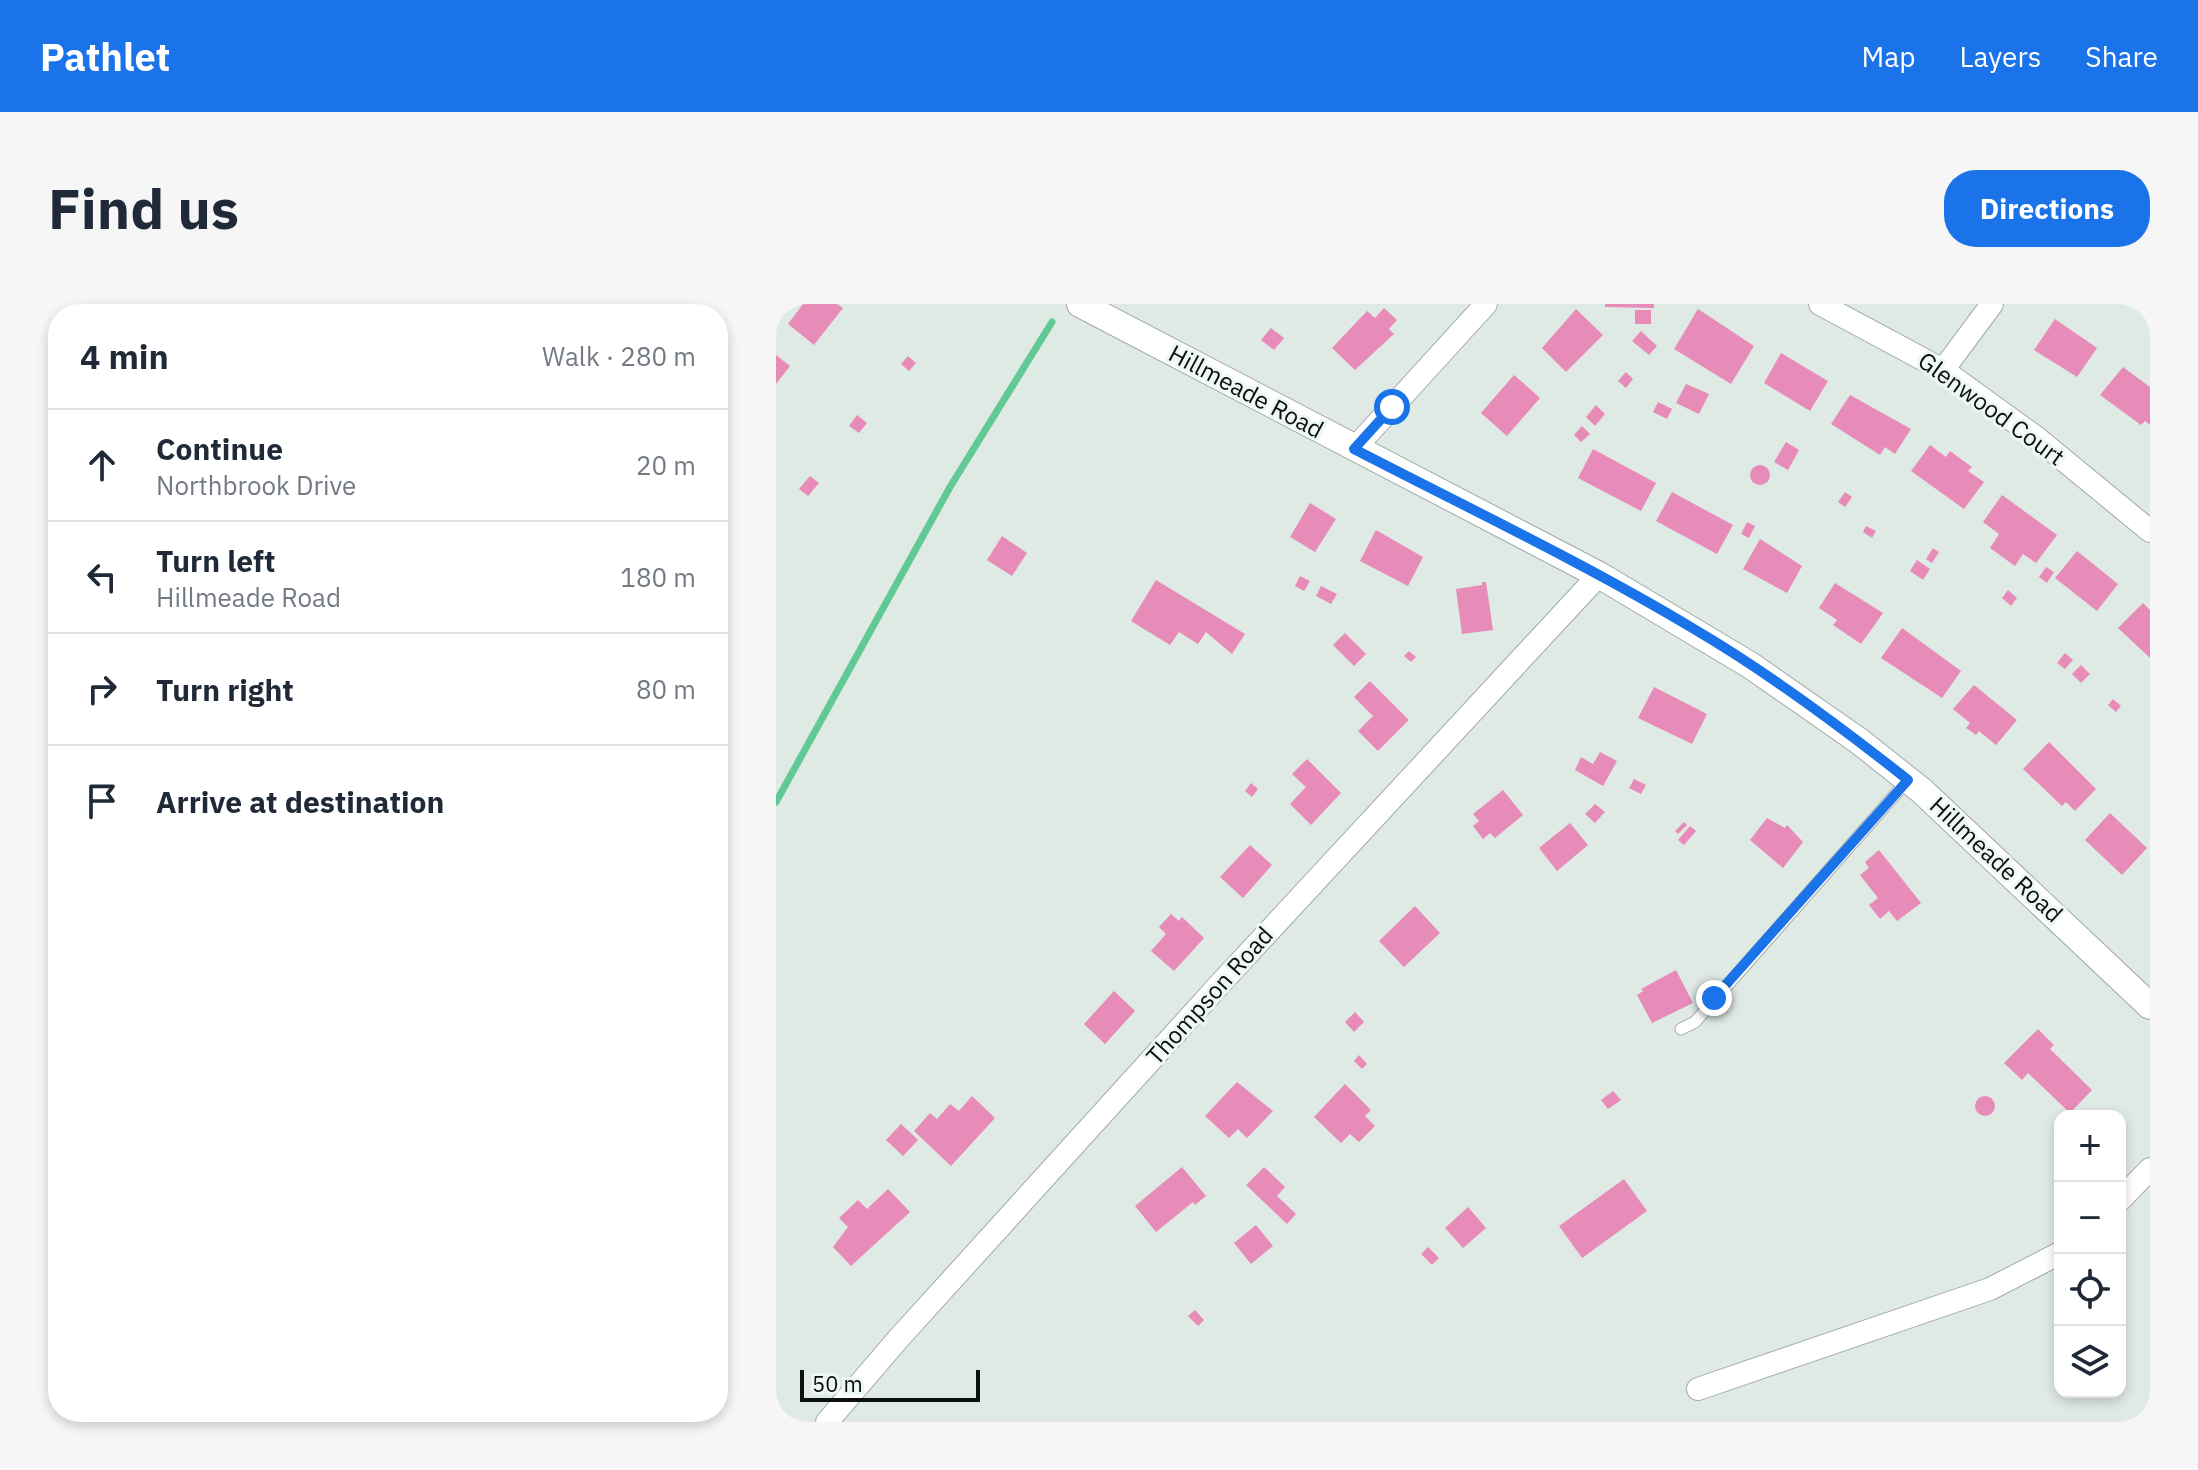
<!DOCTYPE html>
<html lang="en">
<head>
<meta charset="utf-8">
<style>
	:root { --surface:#fff; --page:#f6f6f7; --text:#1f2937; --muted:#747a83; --line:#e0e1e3; --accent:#1a73e8 }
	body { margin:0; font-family:"IBM Plex Sans",sans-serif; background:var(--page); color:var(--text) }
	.controls { position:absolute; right:24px; bottom:24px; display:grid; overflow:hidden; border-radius:16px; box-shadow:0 4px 12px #0003 }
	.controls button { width:72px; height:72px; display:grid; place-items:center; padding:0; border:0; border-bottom:2px solid var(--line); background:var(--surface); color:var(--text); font:40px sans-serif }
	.scale { position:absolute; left:24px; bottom:20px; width:180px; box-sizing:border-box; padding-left:8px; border:4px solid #0c0f0d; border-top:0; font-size:22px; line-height:28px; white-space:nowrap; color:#0c0f0d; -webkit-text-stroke:6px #edf8f2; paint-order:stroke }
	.stop { position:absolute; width:24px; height:24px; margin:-18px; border:6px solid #1a73e8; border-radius:50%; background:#fff }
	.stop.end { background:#1a73e8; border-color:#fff; box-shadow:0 2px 8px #0008 }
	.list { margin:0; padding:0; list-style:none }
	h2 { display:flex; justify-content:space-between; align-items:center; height:104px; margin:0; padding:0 32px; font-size:34px }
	h2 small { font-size:26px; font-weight:400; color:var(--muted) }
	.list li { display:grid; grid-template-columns:52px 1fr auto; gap:24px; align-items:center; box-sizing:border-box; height:112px; padding:0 32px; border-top:2px solid var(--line) }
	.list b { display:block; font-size:30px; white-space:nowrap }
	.list p { margin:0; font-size:26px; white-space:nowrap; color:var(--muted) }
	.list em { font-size:26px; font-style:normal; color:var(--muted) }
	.icon { flex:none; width:44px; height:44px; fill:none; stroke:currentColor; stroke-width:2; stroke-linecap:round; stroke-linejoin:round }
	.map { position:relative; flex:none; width:1374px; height:1118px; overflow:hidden; border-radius:32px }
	header { display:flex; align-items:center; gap:48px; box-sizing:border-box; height:112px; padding:0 40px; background:var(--accent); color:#fff }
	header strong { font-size:38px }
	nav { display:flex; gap:44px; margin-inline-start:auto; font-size:28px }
	.intro { display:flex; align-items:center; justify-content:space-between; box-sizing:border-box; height:192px; padding:0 48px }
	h1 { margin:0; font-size:56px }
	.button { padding:20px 36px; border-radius:32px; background:var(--accent); color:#fff; font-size:28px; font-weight:700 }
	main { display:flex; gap:48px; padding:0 48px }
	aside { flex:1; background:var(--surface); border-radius:32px; box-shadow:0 4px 12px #0003 }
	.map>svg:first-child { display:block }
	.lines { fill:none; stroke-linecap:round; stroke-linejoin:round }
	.stream { stroke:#60c996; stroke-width:7 }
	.building { fill:#e78bb9 }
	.service-casing { stroke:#a0a9a4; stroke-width:13 }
	.minor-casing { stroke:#a0a9a4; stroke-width:24 }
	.tertiary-casing { stroke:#a0a9a4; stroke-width:28 }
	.service { stroke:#fff; stroke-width:11 }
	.minor { stroke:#fff; stroke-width:22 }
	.tertiary { stroke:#fff; stroke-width:26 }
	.route { stroke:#1a73e8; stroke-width:10 }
	.labels { text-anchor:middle; stroke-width:6; stroke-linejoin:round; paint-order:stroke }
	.street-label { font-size:24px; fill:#0c0f0d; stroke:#edf8f2 }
</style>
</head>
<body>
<header>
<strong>Pathlet</strong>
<nav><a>Map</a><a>Layers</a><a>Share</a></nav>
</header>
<div class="intro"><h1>Find us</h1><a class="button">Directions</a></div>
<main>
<aside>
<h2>4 min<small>Walk · 280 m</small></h2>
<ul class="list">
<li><svg class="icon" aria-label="ahead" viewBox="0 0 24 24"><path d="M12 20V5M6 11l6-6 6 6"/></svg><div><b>Continue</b><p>Northbrook Drive</p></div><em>20 m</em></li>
<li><svg class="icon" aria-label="left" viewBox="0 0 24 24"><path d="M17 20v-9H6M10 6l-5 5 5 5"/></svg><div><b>Turn left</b><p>Hillmeade Road</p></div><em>180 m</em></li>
<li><svg class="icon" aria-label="right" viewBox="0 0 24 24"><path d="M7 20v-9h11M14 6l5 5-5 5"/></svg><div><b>Turn right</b></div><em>80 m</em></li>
<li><svg class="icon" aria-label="arrive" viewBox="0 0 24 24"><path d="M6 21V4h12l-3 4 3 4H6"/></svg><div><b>Arrive at destination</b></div></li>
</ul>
</aside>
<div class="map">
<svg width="1374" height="1118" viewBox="0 0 1374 1118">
	<rect width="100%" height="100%" fill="#e0eae4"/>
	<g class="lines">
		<!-- stream -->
		<path class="stream" d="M0,498L174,183L276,18"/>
	</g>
	<!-- building -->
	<g class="building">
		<path d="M27,0H61L67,4L38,41L12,20Z"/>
		<path d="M829,0H878V4L829,3Z"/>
		<path d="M608,4L621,16L613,25L618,30L579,66L556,44L591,7L599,14Z"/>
		<path d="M800,5L827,31L790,68L766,44Z"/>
		<path d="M922,5L978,42L955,80L898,45Z"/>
		<rect x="859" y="6" width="16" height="14"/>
		<path d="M1279,15L1321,44L1301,73L1258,46Z"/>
		<path d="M495,24L508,34L498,46L485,36Z"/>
		<path d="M865,27L881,42L873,51L856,37Z"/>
		<path d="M1005,49L1052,77L1034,107L988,79Z"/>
		<path d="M0,51L14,62L0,80Z"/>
		<path d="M132,52L140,59L133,67L125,60Z"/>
		<path d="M1347,63L1374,83V121L1369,117L1365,121L1324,91Z"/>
		<path d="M850,68L857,75L850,84L842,77Z"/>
		<path d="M738,71L764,94L731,132L705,109Z"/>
		<path d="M910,80L933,90L923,110L900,99Z"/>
		<path d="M1074,91L1135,125L1119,150L1109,143L1104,151L1055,120Z"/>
		<path d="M882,98L896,105L891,115L877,108Z"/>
		<path d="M820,101L829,110L819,122L810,113Z"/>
		<path d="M81,111L91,119L83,129L73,122Z"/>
		<path d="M806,122L814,130L805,138L798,131Z"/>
		<path d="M1010,138L1023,146L1012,166L998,158Z"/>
		<path d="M1154,141L1170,153L1174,147L1196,163L1192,167L1208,178L1188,205L1135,167Z"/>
		<path d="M817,145L880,179L865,207L802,174Z"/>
		<circle cx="984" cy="171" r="10"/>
		<path d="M34,172L43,179L32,192L23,185Z"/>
		<path d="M896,188L957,221L941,250L880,217Z"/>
		<path d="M1069,188L1076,193L1069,203L1062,198Z"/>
		<path d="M1226,191L1281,231L1260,259L1247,250L1239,262L1214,244L1223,230L1207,218Z"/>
		<path d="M534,199L560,215L539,248L514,233Z"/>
		<path d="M971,218L979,222L973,234L965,230Z"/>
		<path d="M1090,222L1100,227L1096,234L1087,228Z"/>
		<path d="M600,226L647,253L632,282L584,257Z"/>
		<path d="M226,232L251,249L236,272L211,256Z"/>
		<path d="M984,235L1026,262L1011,289L967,265Z"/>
		<path d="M1157,244L1163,248L1156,259L1150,255Z"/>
		<path d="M1301,247L1342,280L1321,307L1279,274Z"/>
		<path d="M1141,256L1154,265L1147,276L1134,267Z"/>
		<path d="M1270,263L1278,268L1271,279L1263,273Z"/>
		<path d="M524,272L534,277L528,287L519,282Z"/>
		<path d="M380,276L469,330L456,350L430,328L422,340L403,328L394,341L355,317Z"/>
		<path d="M706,278H710L717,326L686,330L680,285L706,281Z"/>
		<path d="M1059,279L1107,309L1085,340L1057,321L1061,316L1043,304Z"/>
		<path d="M545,282L561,290L555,300L540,292Z"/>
		<path d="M1232,286L1241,294L1235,302L1226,294Z"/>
		<path d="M1367,299L1374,306V354L1342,324Z"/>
		<path d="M1126,324L1185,367L1166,394L1105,354Z"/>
		<path d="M569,329L590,350L578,362L557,341Z"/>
		<path d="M633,347L640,353L635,358L628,352Z"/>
		<path d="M1289,349L1297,356L1289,365L1281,359Z"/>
		<path d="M1305,361L1314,370L1305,379L1296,370Z"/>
		<path d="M594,377L633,416L602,447L582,427L597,412L578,393Z"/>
		<path d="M1198,381L1241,416L1220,441L1203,427L1200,431L1190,424L1194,419L1177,405Z"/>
		<path d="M878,383L931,410L916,440L862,414Z"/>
		<path d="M1337,395L1345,402L1340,408L1332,401Z"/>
		<path d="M1273,438L1320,485L1299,507L1290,498L1286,502L1247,465Z"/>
		<path d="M824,448L841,457L827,482L799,466L805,453L817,460Z"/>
		<path d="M531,455L565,489L535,521L514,500L530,483L516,470Z"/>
		<path d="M858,475L870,481L865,490L853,484Z"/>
		<path d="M475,479L482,485L476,493L469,487Z"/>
		<path d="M727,486L747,511L719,534L714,529L707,535L697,522L703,517L697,510Z"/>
		<path d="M819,500L829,508L819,519L809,510Z"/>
		<path d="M1334,509L1371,544L1346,571L1309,536Z"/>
		<path d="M991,514L1009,524L1011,521L1027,538L1007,564L974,536Z"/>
		<path d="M908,518L911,521L902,530L899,527Z"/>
		<path d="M794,519L812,541L781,567L763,544Z"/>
		<path d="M914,522L920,527L908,541L902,536Z"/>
		<path d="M474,541L496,561L467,594L444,573Z"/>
		<path d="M1103,546L1145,599L1121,617L1113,607L1104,615L1093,601L1102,594L1084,571L1093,564L1089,558Z"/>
		<path d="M639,602L664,629L628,663L603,637Z"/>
		<path d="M395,610L403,617L406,613L428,634L398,667L375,647L390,630L383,623Z"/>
		<path d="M900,666L917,699L876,719L861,691L867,687L865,685Z"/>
		<path d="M338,687L359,707L329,740L308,720Z"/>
		<path d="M579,708L588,718L578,728L569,718Z"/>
		<path d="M1262,725L1278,741L1274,745L1316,786L1294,809L1252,769L1246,776L1228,759Z"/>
		<path d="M583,751L591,760L586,765L578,757Z"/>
		<path d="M461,778L497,807L471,834L462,825L453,834L429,812Z"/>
		<path d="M569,780L595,806L589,812L599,822L583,838L574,830L565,839L538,813Z"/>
		<path d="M837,787L845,796L832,805L825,796Z"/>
		<path d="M196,792L219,814L175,862L138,827L154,809L161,815L174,800L183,807Z"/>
		<circle cx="1209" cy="802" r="10"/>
		<path d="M125,820L142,836L127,852L110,836Z"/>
		<path d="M406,863L430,892L419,901L417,898L380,928L359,902Z"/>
		<path d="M488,863L509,883L501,892L520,910L511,920L470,881Z"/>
		<path d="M848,875L871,907L806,954L783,922Z"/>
		<path d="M112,885L134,908L75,962L57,943L72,923L63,914L82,896L91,905Z"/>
		<path d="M692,903L710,924L687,944L669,924Z"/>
		<path d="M480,921L497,942L475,960L458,939Z"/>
		<path d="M652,943L663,954L656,961L645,950Z"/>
		<path d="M419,1006L428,1016L422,1022L412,1012Z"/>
	</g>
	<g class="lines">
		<!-- service casing -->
		<g class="service-casing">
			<path id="service" d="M905,725L919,718L1132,476"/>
		</g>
		<!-- minor casing -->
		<g class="minor-casing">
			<g id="minor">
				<path d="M1044,0L1167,66L1261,134L1374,227"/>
				<path d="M1167,66L1216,0"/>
				<path d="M578,145L710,0"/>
				<path d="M1344,896L1374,865"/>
				<path d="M922,1085L1214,985L1284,949"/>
				<path d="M51,1118L123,1034L444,680L823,271"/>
			</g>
		</g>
		<!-- tertiary casing -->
		<g class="tertiary-casing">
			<path id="tertiary" d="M304,0L823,271L974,361L1083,437L1146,487L1374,702"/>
		</g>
		<!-- service -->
		<use href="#service" class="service"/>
		<!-- minor -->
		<use href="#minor" class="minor"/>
		<!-- tertiary -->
		<use href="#tertiary" class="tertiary"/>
	</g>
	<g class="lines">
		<!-- route -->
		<path class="route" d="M616,103L578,145C692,204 808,259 918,325C993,369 1064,422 1132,476L938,694"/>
	</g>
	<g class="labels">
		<!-- street labels -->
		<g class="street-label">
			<text transform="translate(470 88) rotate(28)" y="8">Hillmeade Road</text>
			<text transform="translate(1215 105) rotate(36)" y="8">Glenwood Court</text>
			<text transform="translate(1220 556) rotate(43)" y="8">Hillmeade Road</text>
			<text transform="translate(434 692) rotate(-48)" y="8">Thompson Road</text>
		</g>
	</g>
</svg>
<div class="controls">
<button>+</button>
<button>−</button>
<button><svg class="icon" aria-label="locate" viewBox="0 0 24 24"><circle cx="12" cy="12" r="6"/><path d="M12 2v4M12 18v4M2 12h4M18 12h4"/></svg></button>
<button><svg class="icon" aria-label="layers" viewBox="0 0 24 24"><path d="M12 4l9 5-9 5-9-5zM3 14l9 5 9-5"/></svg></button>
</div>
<div class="scale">50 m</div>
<div class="stop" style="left:616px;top:103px"></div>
<div class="stop end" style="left:938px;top:694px"></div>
</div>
</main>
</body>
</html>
